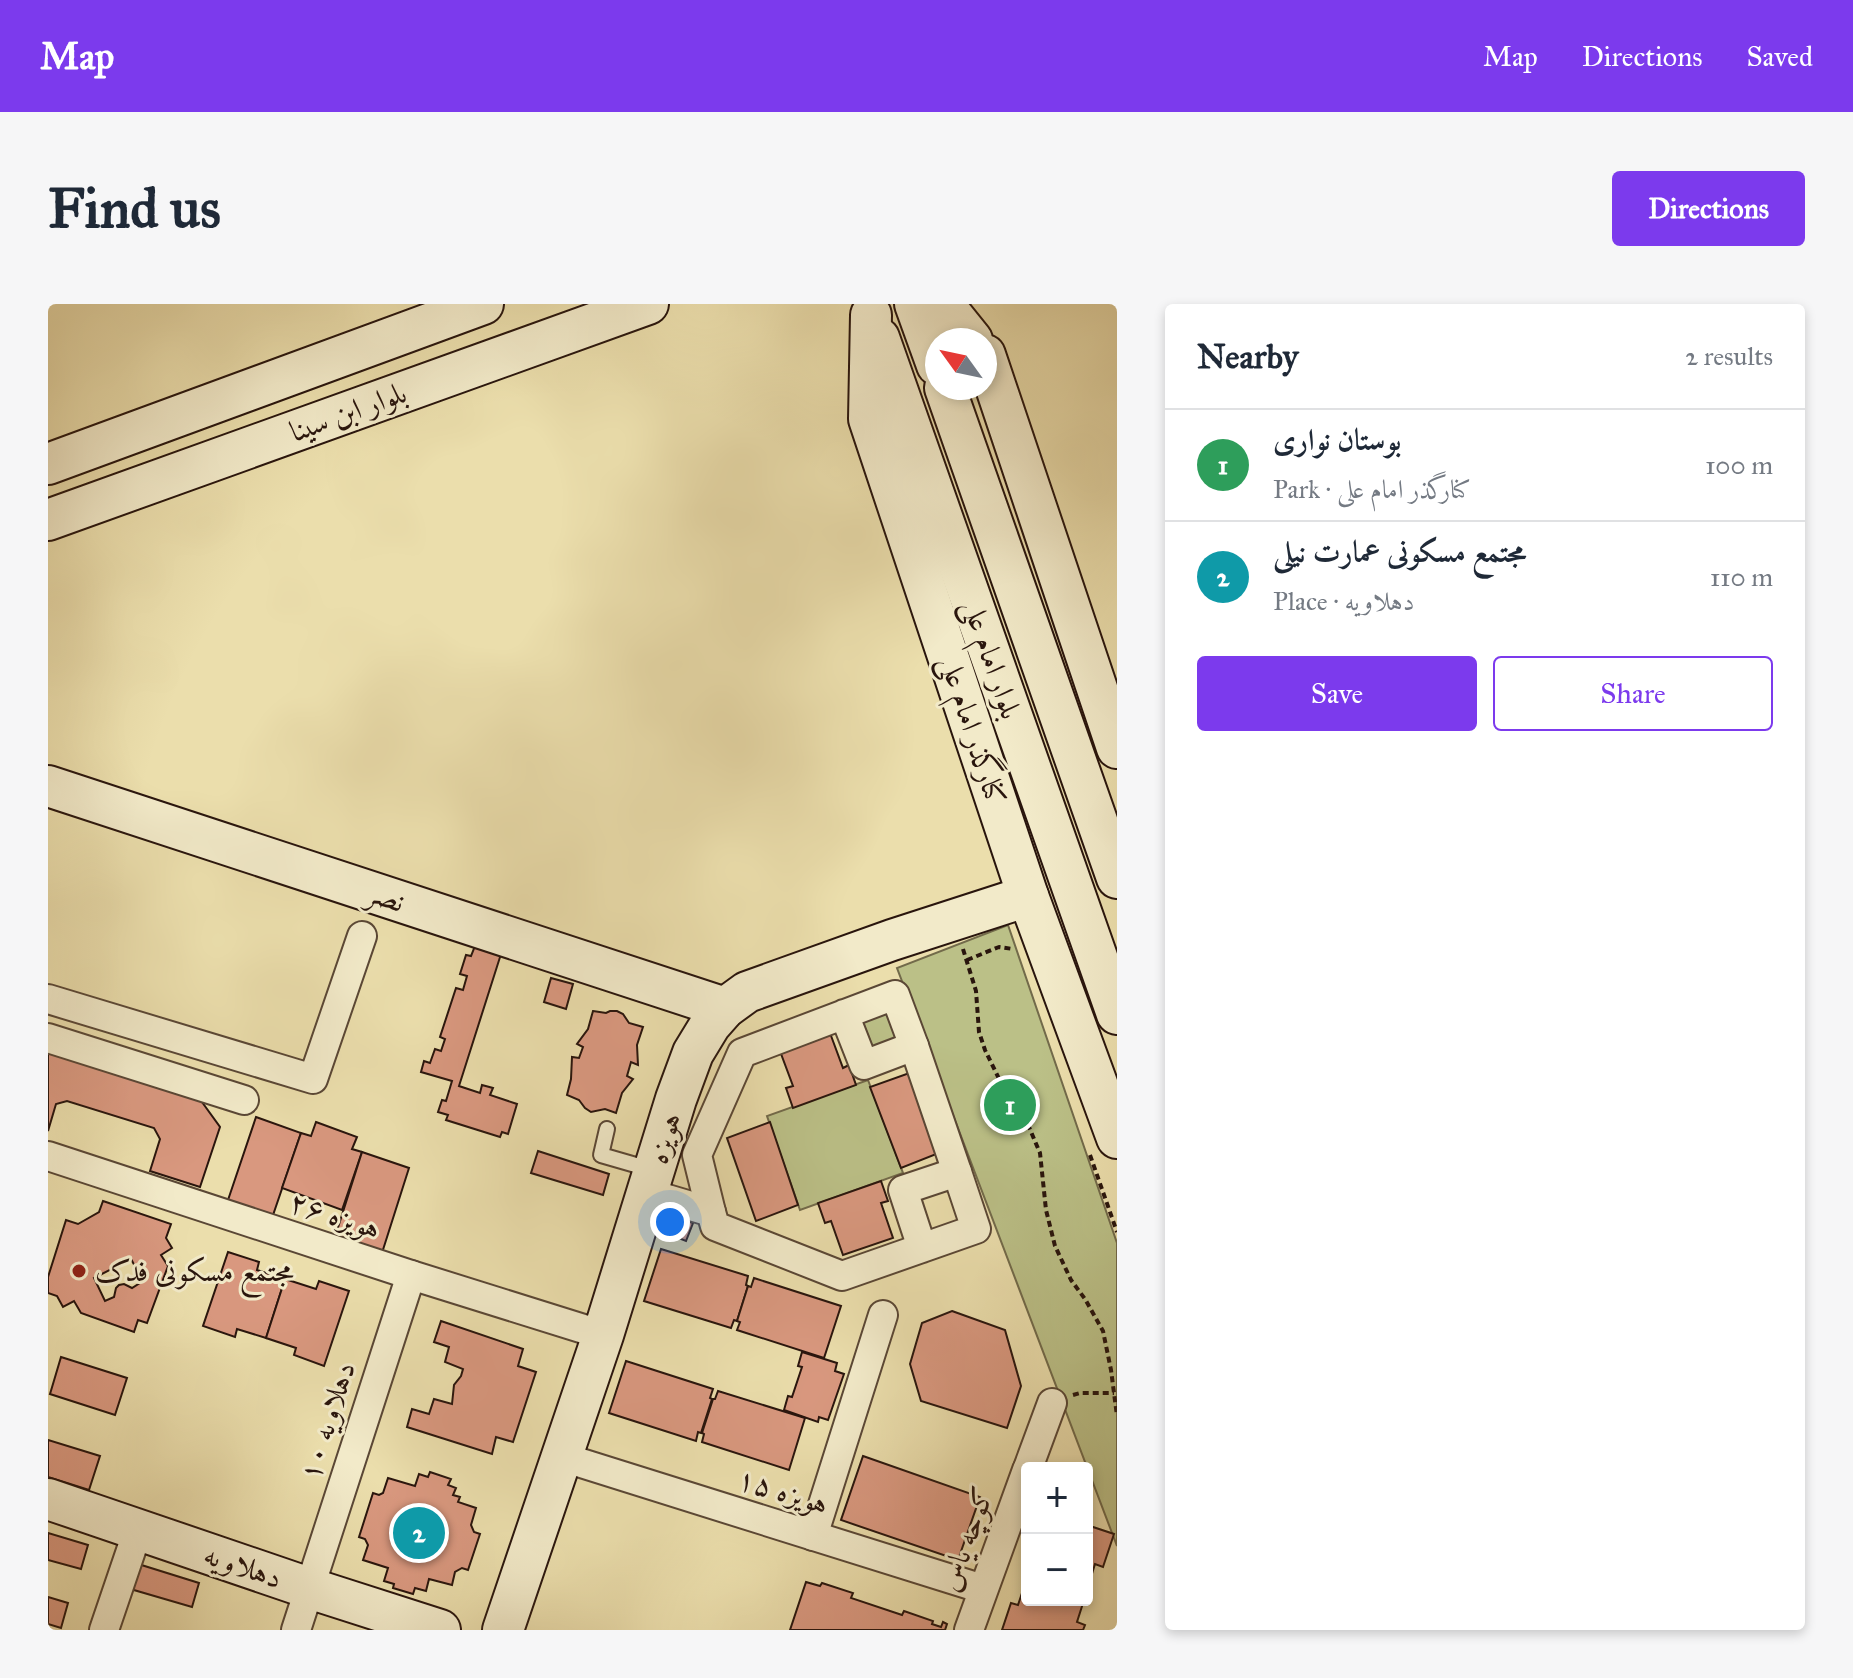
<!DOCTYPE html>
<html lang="en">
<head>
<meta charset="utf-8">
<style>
	:root { --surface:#fff; --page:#f6f6f7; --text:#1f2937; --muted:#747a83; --line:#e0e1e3; --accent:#7c3aed }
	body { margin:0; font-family:"IM FELL Great Primer",Amiri,serif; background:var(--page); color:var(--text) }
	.controls { position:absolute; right:24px; bottom:24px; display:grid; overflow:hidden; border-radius:8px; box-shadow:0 4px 12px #0003 }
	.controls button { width:72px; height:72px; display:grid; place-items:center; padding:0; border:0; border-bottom:2px solid var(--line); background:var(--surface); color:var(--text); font:40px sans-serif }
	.compass { position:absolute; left:877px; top:24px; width:72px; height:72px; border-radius:50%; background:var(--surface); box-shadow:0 4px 12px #0003; rotate:303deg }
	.you { position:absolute; left:622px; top:918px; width:28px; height:28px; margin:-20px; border:6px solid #fff; border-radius:50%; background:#1a73e8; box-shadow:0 0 0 12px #1a73e833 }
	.badge { display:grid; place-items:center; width:52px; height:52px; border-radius:50%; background:var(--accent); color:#fff; font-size:26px; font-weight:700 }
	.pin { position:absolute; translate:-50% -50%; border:4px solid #fff; box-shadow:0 2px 8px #0006 }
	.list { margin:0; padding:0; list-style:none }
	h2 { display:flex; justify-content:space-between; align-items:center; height:104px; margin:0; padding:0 32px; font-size:34px }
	h2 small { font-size:26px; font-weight:400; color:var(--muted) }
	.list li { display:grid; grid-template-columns:52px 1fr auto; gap:24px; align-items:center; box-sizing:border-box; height:112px; padding:0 32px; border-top:2px solid var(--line) }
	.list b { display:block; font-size:30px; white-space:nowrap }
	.list p { margin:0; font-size:26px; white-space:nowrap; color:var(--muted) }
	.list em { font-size:26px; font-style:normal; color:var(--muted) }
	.actions { display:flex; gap:16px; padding:24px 32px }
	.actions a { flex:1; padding:18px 0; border:2px solid var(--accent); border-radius:8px; text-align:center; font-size:28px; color:var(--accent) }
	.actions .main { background:var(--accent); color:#fff }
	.map { position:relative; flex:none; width:1069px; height:1326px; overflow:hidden; border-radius:8px }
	header { display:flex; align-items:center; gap:48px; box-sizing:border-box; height:112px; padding:0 40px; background:var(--accent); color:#fff }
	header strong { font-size:38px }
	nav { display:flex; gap:44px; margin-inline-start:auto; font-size:28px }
	.intro { display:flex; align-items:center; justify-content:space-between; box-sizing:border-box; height:192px; padding:0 48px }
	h1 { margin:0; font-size:56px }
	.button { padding:20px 36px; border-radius:8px; background:var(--accent); color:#fff; font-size:28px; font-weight:700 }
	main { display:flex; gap:48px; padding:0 48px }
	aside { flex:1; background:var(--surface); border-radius:8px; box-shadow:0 4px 12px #0003 }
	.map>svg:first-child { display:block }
	.green { fill:#bbc087; stroke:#726a4a; stroke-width:2 }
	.building { fill:#d9987f; stroke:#29150d; stroke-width:2; fill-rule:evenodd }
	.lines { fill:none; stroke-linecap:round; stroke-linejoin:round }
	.lane-casing { stroke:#5a4735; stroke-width:18 }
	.street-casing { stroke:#5a4735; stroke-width:32 }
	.secondary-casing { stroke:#29150d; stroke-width:44 }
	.path { stroke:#29150d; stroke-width:4; stroke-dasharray:6 4; stroke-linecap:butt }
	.lane { stroke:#f2eac9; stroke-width:14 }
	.street { stroke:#f2eac9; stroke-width:28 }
	.secondary { stroke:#f2eac9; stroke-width:40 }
	.poi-dot { fill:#8f2418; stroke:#f2eac9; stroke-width:3 }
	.labels { text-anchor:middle; stroke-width:6; stroke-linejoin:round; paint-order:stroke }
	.street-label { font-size:30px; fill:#29150d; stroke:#f2eac9 }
	.poi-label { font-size:30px; fill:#29150d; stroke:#f2eac9; text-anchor:start }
</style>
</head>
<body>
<header>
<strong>Map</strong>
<nav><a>Map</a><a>Directions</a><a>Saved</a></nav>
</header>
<div class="intro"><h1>Find us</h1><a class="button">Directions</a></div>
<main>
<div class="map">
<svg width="1069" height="1326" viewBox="0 0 1069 1326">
	<rect width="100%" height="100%" fill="#ebdeac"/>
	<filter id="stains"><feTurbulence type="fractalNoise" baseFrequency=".0025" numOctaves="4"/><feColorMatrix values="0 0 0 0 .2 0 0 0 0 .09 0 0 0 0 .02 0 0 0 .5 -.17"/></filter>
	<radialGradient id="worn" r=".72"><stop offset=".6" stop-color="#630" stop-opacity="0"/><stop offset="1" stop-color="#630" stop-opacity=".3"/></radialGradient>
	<!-- green -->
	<g class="green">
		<path d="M960,621L1069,939V1242L849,664Z"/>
		<path d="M843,705L853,733L825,744L814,716Z"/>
		<path d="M820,776L855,869L752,906L719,812Z"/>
	</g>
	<!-- building -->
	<g class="building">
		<path d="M427,642L453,650L411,782L432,789L434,781L445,784L442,791L469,800L460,830L454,828L452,833L398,816L400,811L390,808L394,796L398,797L404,777L373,768L376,757L382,759L387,745L393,747L397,735L392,733L408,684L415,686L419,672L412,670L418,651L423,652Z"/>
		<path d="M503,674L525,680L518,705L496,698Z"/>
		<path d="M545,707L558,709L562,707H569L575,710L581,719L595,723L589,741L590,761L583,758L579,772L585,775L574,789L568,809L557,805L543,808L537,804L531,796L519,791L523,775L524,753L531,754L535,743L529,740L540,725Z"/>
		<path d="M782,729L795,764L801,761L808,781L745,804L738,784L745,782L732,747Z"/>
		<path d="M0,744L146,787L172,823L152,883L102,867L112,835L106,824L19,797L8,800L0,827Z"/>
		<path d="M867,767L896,847L853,864L822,783Z"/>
		<path d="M208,813L253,829L224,914L179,899Z"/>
		<path d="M268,818L309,833L304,845L314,848L294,906L234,884L253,829L263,832Z"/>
		<path d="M722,818L750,901L708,917L679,834Z"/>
		<path d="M490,847L561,870L555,891L483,869Z"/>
		<path d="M314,848L361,864L333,952L286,936Z"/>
		<path d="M833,877L840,897L833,899L845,934L795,951L783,917L777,919L770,899Z"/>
		<path d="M55,897L123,920L118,934L124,944L113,951L120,962L99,1019L90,1016L86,1028L33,1009L26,997L15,1003L9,992L0,989V973L18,916L30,920L51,908ZM83,955L95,977L84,984L76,980L71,981L68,984L66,993L57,997L46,974Z"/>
		<path d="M621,910L645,919L638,937L615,928Z"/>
		<path d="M613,945L700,972L698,981L700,982L689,1017L686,1016L683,1024L596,997Z"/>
		<path d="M180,948L211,958L209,966L237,975L218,1034L189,1025L187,1033L155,1022Z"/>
		<path d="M706,974L793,1002L776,1054L689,1026L692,1018L689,1017L700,982L703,983Z"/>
		<path d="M237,975L268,985L271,977L301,987L276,1062L246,1051L248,1044L218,1034Z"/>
		<path d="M904,1007L957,1026L973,1082L959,1124L873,1097L862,1060L874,1019Z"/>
		<path d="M393,1017L475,1045L470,1062L488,1068L465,1138L448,1133L444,1150L359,1123L364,1105L381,1110L386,1095L404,1100L406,1081L413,1072L415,1065L397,1058L401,1043L386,1038Z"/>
		<path d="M754,1048L789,1059L787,1067L796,1070L780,1116L771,1113L770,1118L736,1106L740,1092L744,1093L754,1063L750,1062Z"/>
		<path d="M13,1053L79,1074L67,1111L2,1090Z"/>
		<path d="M578,1057L665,1085L662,1094L664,1095L653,1129L650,1128L648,1137L561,1109Z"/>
		<path d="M670,1087L757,1114L741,1166L654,1138L656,1130L654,1129L665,1095H667Z"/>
		<path d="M0,1136L52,1152L41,1186L0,1173Z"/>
		<path d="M815,1152L932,1193L910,1256L793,1216Z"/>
		<path d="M382,1168L403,1175L400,1181L408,1184L405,1191L412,1193L410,1198L428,1204L423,1221L426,1228L432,1230L420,1266L414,1264L407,1268L404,1281L381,1275L378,1287L367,1284L365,1290L345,1284L346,1280L336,1277L340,1264L315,1256L320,1241L317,1235L311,1233L325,1189L331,1191L335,1189L340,1174L367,1182L371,1170L380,1173Z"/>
		<path d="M1039,1221L1066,1230L1055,1263L1047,1260L1039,1286Z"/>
		<path d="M0,1229L40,1241L33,1265L0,1256Z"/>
		<path d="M87,1259L151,1279L144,1303L79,1284Z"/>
		<path d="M979,1274V1296H1036L1029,1318L1037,1321L1035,1326H954L963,1299L970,1301Z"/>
		<path d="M758,1278L772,1282L774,1279L805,1289L803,1294L854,1311L856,1307L885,1317L884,1320L893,1323L895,1318L899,1320L897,1326H742Z"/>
		<path d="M0,1293L20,1299L13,1324L0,1320Z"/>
	</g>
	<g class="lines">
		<!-- lane casing -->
		<g class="lane-casing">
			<path id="lane" d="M559,825L553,851L605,866"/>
		</g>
		<!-- street casing -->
		<g class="street-casing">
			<g id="street">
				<path d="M0,695L265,775L314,632"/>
				<path d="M0,734L196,796"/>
				<path d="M866,742L909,868"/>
				<path d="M0,852L363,971L555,1031"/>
				<path d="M599,889L663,908L667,922L794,972L928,925L909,868L855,886L874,944"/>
				<path d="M663,908L649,851L694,749L847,691L866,742L816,761L796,710"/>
				<path d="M514,1153L935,1285"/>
				<path d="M980,1164L1004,1099"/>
				<path d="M765,1232L835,1011"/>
				<path d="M56,1326L90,1226"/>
				<path d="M248,1326L363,971"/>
				<path d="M921,1326L979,1166"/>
			</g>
		</g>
		<!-- secondary casing -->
		<g class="secondary-casing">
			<g id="secondary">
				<path d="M867,0L889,61"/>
				<path d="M895,0L924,36"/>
				<path d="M823,11L821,115L980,592L1069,834"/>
				<path d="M831,34L1069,710"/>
				<path d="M937,51L1069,444"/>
				<path d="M897,84L1069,574"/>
				<path d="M0,160L435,0"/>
				<path d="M0,216L600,0"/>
				<path d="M0,482L677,704"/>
				<path d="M0,1195L261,1284L392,1326"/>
				<path d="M455,1326L555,1031L628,795L645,749L662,721L677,704L699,688L844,636L980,592"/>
			</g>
		</g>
		<!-- path -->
		<g class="path">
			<path d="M915,645L928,687L931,728L937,746L955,783L975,809L992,849L998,906L1007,942L1023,976L1037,995L1055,1027L1063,1066L1069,1112"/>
			<path d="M919,656L951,643L965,645"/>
			<path d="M1042,851L1069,928"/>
			<path d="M1025,1091L1032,1089H1066"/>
		</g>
		<!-- lane -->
		<use href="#lane" class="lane"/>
		<!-- street -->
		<use href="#street" class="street"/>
		<!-- secondary -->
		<use href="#secondary" class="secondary"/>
	</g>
	<!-- markers -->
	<circle class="poi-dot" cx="31" cy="967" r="8"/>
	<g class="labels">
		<!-- street labels -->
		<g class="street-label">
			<text transform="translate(300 108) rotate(-20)" y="10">بلوار ابن سینا</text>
			<text transform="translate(944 355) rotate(71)" y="10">بلوار امام علی</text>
			<text transform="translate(925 426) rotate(72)" y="10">کنارگذر امام علی</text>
			<text transform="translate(338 593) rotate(18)" y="10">نصر</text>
			<text transform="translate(616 834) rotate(-73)" y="10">هویزه</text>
			<text transform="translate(287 911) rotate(18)" y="10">هویزه ۲۶</text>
			<text transform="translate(279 1117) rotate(-72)" y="10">دهلاویه ۱۰</text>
			<text transform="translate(735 1187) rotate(17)" y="10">هویزه ۱۵</text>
			<text transform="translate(918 1235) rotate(-70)" y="10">کوچه یاس</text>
			<text transform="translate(195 1262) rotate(19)" y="10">دهلاویه</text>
		</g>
		<!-- poi labels -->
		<g class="poi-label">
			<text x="47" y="977">مجتمع مسکونی فدک</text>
		</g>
	</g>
	<rect width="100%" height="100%" filter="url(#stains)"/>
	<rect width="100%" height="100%" fill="url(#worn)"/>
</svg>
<div class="controls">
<button>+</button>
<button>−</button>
</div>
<svg class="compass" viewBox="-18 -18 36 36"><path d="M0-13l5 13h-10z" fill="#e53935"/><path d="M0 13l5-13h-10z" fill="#747a83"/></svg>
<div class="you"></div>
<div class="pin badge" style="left:962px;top:801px;background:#2e9e5b">1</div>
<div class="pin badge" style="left:371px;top:1229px;background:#0f9aa8">2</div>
</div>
<aside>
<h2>Nearby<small>2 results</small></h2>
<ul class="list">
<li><span class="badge" style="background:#2e9e5b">1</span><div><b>بوستان نواری</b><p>Park · کنارگذر امام علی</p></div><em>100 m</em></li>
<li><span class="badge" style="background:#0f9aa8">2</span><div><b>مجتمع مسکونی عمارت نیلی</b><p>Place · دهلاویه</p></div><em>110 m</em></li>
</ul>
<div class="actions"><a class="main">Save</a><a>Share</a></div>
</aside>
</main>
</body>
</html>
